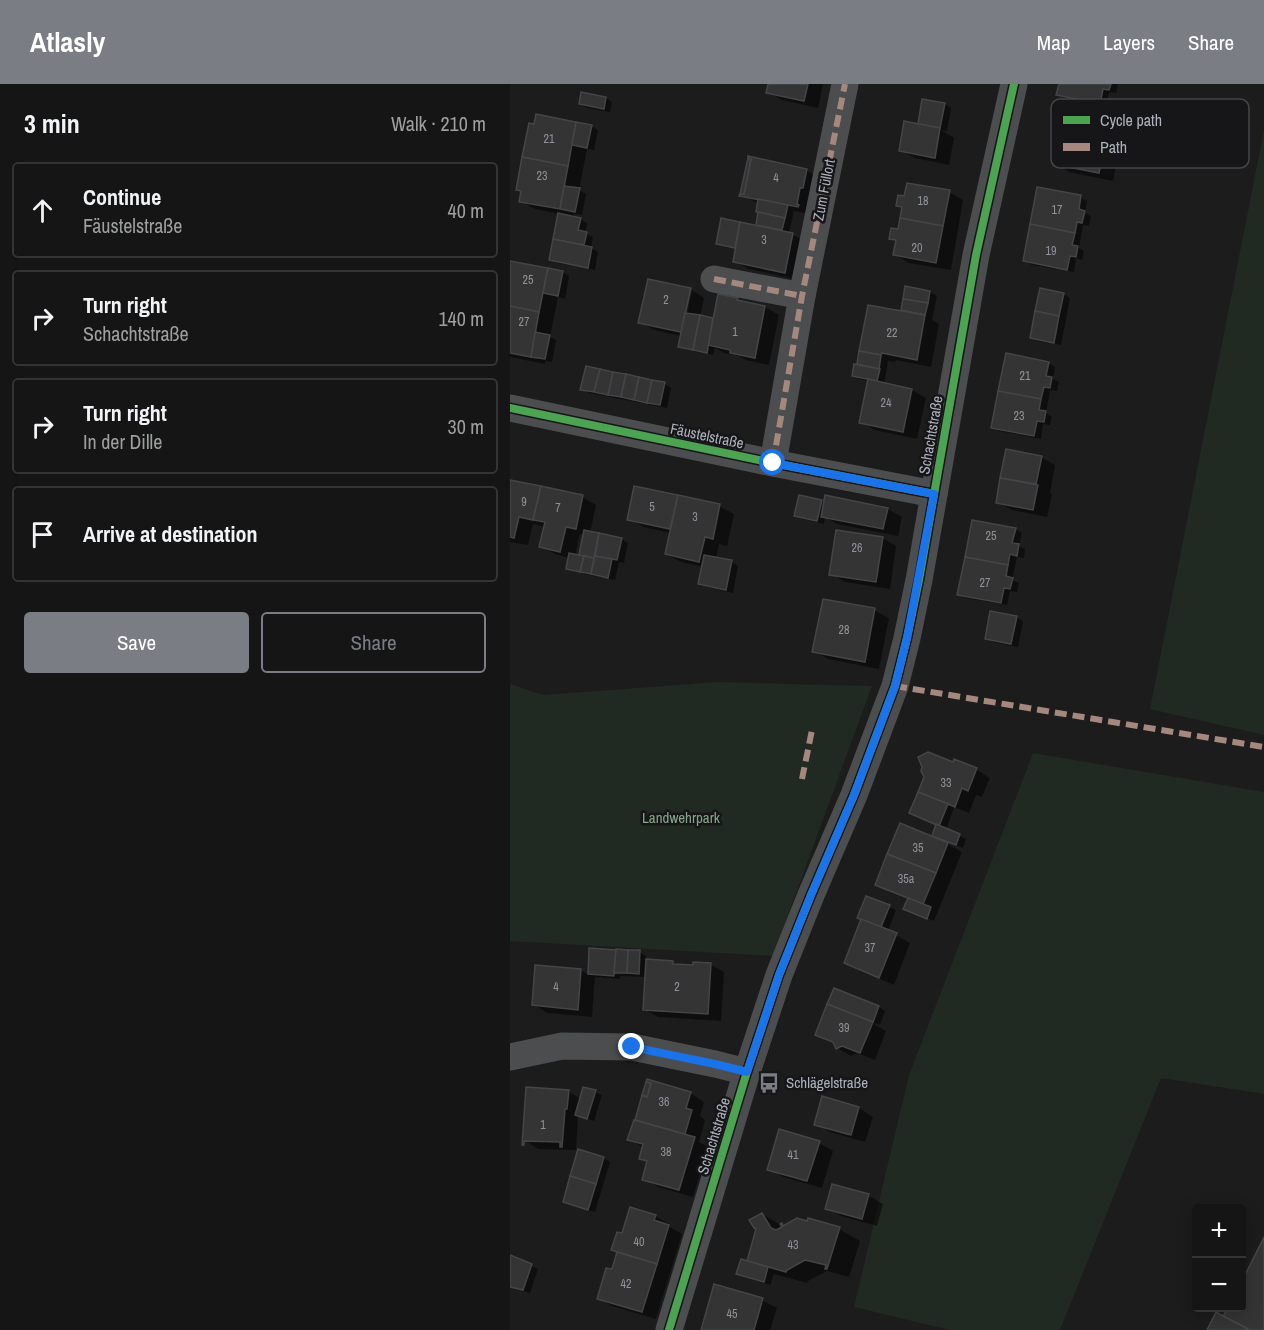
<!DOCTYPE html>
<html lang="en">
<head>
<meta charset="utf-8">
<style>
	:root { --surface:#151515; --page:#1e1e1e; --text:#f1f3f6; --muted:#9d9fa0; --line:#343434; --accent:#7b7d84 }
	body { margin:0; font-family:"Archivo Narrow",sans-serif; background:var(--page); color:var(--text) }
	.controls { position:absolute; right:18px; bottom:18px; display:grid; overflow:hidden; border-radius:6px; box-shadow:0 3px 15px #0003 }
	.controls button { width:54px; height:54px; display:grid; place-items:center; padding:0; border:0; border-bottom:2px solid var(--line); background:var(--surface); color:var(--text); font:30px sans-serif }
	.stop { position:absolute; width:18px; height:18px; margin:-14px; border:4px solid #1a73e8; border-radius:50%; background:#fff }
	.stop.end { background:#1a73e8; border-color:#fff; box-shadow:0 2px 6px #0008 }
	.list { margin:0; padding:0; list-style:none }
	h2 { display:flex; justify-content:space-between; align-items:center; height:78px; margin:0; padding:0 24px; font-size:26px }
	h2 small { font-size:20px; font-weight:400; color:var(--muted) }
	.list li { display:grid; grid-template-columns:39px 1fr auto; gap:18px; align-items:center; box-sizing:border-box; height:96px; margin:0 12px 12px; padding:0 12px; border:2px solid var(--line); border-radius:6px }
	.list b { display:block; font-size:22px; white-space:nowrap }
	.list p { margin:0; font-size:20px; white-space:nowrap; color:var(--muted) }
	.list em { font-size:20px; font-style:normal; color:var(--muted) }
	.actions { display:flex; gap:12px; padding:18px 24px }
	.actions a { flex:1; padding:14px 0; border:2px solid var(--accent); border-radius:6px; text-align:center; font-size:21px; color:var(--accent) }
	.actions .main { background:var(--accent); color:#fff }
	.icon { flex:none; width:33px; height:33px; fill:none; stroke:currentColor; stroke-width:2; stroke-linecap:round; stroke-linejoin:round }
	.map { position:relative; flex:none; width:754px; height:1246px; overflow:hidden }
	header { display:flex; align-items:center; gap:36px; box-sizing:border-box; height:84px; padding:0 30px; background:var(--accent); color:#fff }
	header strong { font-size:28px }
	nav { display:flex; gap:33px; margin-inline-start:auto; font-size:21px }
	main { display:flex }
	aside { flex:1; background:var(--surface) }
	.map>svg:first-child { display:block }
	.green { fill:#212923 }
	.shadow { fill:#0007; fill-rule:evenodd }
	.building { fill:#343434; stroke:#444548; stroke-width:1.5 }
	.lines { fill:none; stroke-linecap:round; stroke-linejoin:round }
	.minor { stroke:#4c4d4f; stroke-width:27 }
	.quiet { stroke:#a5887d; stroke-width:6; stroke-dasharray:12 6; stroke-linecap:butt }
	.cycleway-casing { stroke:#161618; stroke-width:11 }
	.cycleway { stroke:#4ca352; stroke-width:8 }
	.route { stroke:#1a73e8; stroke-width:8 }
	.labels { text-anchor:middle; stroke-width:5; stroke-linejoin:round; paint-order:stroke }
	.number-label { font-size:12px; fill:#90929a }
	.street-label { font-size:15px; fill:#aeb1bc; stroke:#161618 }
	.park-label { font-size:15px; fill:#86a68a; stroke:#161618 }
	.poi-label { font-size:15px; fill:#aeb1bc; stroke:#161618; text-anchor:start }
	.key { fill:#161618; stroke:#444449; stroke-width:1.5 }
	.key-label { font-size:16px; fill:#aeb1bc }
</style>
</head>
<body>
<header>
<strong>Atlasly</strong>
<nav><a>Map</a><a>Layers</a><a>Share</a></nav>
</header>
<main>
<aside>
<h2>3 min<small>Walk · 210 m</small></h2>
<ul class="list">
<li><svg class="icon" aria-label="ahead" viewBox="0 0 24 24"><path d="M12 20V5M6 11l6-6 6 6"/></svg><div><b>Continue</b><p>Fäustelstraße</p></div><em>40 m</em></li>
<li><svg class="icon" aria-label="right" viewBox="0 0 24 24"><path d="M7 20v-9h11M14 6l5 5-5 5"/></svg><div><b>Turn right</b><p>Schachtstraße</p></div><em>140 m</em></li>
<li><svg class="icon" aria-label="right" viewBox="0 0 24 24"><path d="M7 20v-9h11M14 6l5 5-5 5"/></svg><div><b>Turn right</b><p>In der Dille</p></div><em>30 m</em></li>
<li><svg class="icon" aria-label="arrive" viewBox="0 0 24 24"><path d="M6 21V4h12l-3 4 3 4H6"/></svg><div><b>Arrive at destination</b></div></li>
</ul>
<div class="actions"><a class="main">Save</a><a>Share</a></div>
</aside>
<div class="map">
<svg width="754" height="1246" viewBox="0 0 754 1246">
	<rect width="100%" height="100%" fill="#1c1c1c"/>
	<!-- green -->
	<g class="green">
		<path d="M754,46V651L640,625Z"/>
		<path d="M207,598L362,602L263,872L0,857V600L33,611Z"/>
		<path d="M523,669L754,708V1010L651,994L550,1246H440L344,1223L399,991Z"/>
	</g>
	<!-- shadow -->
	<g class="shadow">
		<path d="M259,0H313L308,24L272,16L258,8Z"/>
		<path d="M550,0H608L606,9L599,8L596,23L555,14L548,11Z"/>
		<path d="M96,14L102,18L100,28L77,24L70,20Z"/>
		<path d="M435,20L441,24L437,47L431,46L444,54L439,81L405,74L390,66L415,43Z"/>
		<path d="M554,31L598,40L612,48L603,97L559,88L544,79Z"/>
		<path d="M27,32L81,42L88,46L84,66L77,65L69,106L76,110L72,131L64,130V134L70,135L77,139L75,149L83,153L81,164L88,168L85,186L47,179L41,175L49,130L25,125L10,117L12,108L7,106Z"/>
		<path d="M296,86L310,94L300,130L284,127L279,149L297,158L289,196L239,185L224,177L227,165L214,163L208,159L212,136L247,143L250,129L249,120L235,112Z"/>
		<path d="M439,108L453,116L441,186L399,179L385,171L387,158L381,154L389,147L393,125L388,122Z"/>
		<path d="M571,113L577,117L575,129L581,132L579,142L573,141L569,164L574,167L572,176L566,174L564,188L522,181L515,177Z"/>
		<path d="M0,178L52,188L59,192L55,215L48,213L40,253L46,256L42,278L35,277V280L0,273Z"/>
		<path d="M396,204L420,208L427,212L422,236L429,240L421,283L386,276L385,278L378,277L374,300L402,306L416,314L407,355L365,346L351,338L359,297L350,295L344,292L348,282L359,222L399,229L392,225Z"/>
		<path d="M182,206L194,214L190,233L204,236L227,215L234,219L255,223L269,231L259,281L236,276L229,272L214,269L205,264L203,271L177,266L170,262L172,252L144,246L130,238L177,230Z"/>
		<path d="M553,210L560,214L551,261L528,257L522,253Z"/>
		<path d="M538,279L545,283L543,295L549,298L547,307L540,306L536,329L542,333L540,341L533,340L531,355L489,347L483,343Z"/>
		<path d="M77,284L155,300L161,304L157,324L79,309L72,305Z"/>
		<path d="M497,367L531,373L545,381L540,409L542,410L537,433L502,426L488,418Z"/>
		<path d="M0,397L72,413L86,421L80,449L111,455L118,459L114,479L109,478L105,496L64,488L58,484L60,474L45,470L31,462L35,443L23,440L18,461L0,458ZM70,450L74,451L70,473L65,472Z"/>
		<path d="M125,404L209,422L224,430L217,462L209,460L206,474L222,478L228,482L223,509L197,503L190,499L193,483L171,478L157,470L161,449L133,443L119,435Z"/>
		<path d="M311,417L315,419L378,425L392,433L388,452L327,440L315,433L314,440L293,435L286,431Z"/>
		<path d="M505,445L512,449L509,462L515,465L514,474L507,473L502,496L509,499L507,508L500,507L497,521L455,514L449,510Z"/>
		<path d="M372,454L386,462L380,505L335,498L321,490Z"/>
		<path d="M364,526L379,534L369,585L318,575L304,567Z"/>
		<path d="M506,533L513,537L508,563L483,558L477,554Z"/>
		<path d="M443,680L466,685L480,694L472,713L466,711L459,729L444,723L436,746L456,755L453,764L440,759L439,761L452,768L424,837L395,825L399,815L381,808L367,800L423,754L428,741Z"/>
		<path d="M357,814L386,826L378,847L400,859L384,901L350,887L335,879L353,835Z"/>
		<path d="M81,866L129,868L136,872V877L162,878L168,882L200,880L214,888L211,937L148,933L134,925L136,893L110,892V895L85,893L82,933L37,929L23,920L26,882L71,886L79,891Z"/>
		<path d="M369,923L375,927L370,941L364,939V940L376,947L365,976L347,969L341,972L327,964L325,960L307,950Z"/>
		<path d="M58,1007L71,1015L85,1008L92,1011L84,1037L68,1032L66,1066L28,1065L14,1056Z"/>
		<path d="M180,1009L194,1018L190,1032L195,1036L189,1058L198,1063L183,1113L148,1103L134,1095L139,1079L131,1074L134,1064L119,1055L133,1014Z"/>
		<path d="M313,1014L349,1024L363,1033L355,1058L320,1048L306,1040Z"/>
		<path d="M309,1059L323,1067L312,1104L273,1093L259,1085Z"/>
		<path d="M93,1074L100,1078L85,1128L61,1121L55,1117Z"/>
		<path d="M324,1102L359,1112L373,1120L367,1142L331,1132L317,1124Z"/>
		<path d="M252,1130L274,1143L298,1139L329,1145L350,1157L339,1193L317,1187L298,1197L297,1199L264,1190L260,1201L235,1193L228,1189L238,1179Z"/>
		<path d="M145,1132L159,1140L158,1142L172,1150L146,1235L102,1222L88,1214L103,1187L108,1169L103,1166L113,1151Z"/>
		<path d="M754,1157V1246H699L715,1231L719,1224H732V1200Z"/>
		<path d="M0,1173L28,1185L20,1209L0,1203Z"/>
		<path d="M252,1216L267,1224L260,1246H192Z"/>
	</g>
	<!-- building -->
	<g class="building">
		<path d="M258,0H298L294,17L256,9Z"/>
		<path d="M549,0H601L599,6L593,5L590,20L546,11Z"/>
		<path d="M71,8L96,13L94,25L69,20Z"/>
		<path d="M412,15L435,19L430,44L408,40Z"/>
		<path d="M26,30L66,38L58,82L12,73L19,39L24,40Z"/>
		<path d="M394,37L430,44L425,74L389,67Z"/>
		<path d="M66,38L82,41L77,64L62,61Z"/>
		<path d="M547,59L593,68L589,89L543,80Z"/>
		<path d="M238,72L297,85L293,104H290L287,120L289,121L288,123L229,112L230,110H234L241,75L238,74Z"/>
		<path d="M12,73L58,82L50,125L9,118L11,107L6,106Z"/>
		<path d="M238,74L241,75L234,110H230Z"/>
		<path d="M397,99L440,106L433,142L390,134L392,123L386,122L388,111L394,112Z"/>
		<path d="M54,102L70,104L65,128L50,125Z"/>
		<path d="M527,103L571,111L569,125L575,127L572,139L567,138L565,149L520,140Z"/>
		<path d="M248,115L278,121L275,134L246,128Z"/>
		<path d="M248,128L275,134L272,146L246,141Z"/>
		<path d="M48,129L71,134L68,146L77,148L74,161L43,155Z"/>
		<path d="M211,134L230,138L225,164L206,160Z"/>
		<path d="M390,134L433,142L426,179L383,171L386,156L379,155L381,144L388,145Z"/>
		<path d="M230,138L283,149L275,189L223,178Z"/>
		<path d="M520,140L565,149L562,161L568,162L566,173L560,172L557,186L513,177Z"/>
		<path d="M43,155L82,163L78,184L39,176Z"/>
		<path d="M0,177L38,184L29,228L0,222Z"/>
		<path d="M38,184L53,187L48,212L33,209Z"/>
		<path d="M138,195L181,204L171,248L128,239Z"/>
		<path d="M395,202L420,207L418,219L393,215Z"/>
		<path d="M530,204L554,209L549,232L525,227Z"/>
		<path d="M208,210L228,214L227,216L255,222L245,274L220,269V266L198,261Z"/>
		<path d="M393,215L418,219L415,231L391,226Z"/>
		<path d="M358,221L415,231L407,276L372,269L371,271L349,267Z"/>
		<path d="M0,222L29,228L21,273L0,269Z"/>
		<path d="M525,227L549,232L544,259L520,254Z"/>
		<path d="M175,229L190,231L183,266L168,263Z"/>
		<path d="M190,231L203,234L197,269L183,266Z"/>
		<path d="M25,248L40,251L35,275L21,273Z"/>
		<path d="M349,267L371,271L369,285L347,280Z"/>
		<path d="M496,269L539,278L536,292L542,293L540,304L534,303L531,315L488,307Z"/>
		<path d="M344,280L370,285L367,297L342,292Z"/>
		<path d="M76,282L90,285L84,308L70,306Z"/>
		<path d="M90,285L103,288L98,311L84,308Z"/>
		<path d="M103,288L116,290L111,313L98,311Z"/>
		<path d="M116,290L129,293L124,316L111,313Z"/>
		<path d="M129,293L142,296L137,319L124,316Z"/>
		<path d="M358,295L402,305L393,348L349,339Z"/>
		<path d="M142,296L155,298L150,321L137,319Z"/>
		<path d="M488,307L531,315L529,326L536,327L534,338L527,337L524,352L481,344Z"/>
		<path d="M496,365L532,372L526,400L490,394Z"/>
		<path d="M490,394L528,401L523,426L486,419Z"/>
		<path d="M0,396L31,402L23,436L9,433L4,454L0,453Z"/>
		<path d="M31,402L73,411L66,445L56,443L50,468L29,463L35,438L23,436Z"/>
		<path d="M124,402L168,411L160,445L117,436Z"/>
		<path d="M168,411L210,420L203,455L195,453L189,478L155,470Z"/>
		<path d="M289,411L312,416L307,437L284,432Z"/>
		<path d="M315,411L378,424L373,445L311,433Z"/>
		<path d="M462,436L506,444L502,459L509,460L507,472L500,470L498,481L455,473Z"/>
		<path d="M74,446L89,449L84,474L69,471Z"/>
		<path d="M326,446L373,453L366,498L319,491Z"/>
		<path d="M89,449L112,454L107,476L85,472Z"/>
		<path d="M59,469L74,472L70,488L56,485Z"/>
		<path d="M194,471L222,476L216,506L188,500Z"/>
		<path d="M74,472L84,474L81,490L70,488Z"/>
		<path d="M85,472L102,475L98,494L81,490Z"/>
		<path d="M455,473L498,481L496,492L503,494L500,505L494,504L491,519L447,511Z"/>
		<path d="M313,515L365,524L355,578L302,568Z"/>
		<path d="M480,527L507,532L501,560L475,555Z"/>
		<path d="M418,668L443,678L444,675L467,684L458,707L452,704L445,723L408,708L414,693L411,687L412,683L408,673Z"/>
		<path d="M408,708L438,720L429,742L399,729Z"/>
		<path d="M390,739L438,759L426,789L377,770Z"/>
		<path d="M426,740L450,750L446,761L422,752Z"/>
		<path d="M377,770L426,789L413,820L365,801Z"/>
		<path d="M356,812L380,821L371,843L347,834Z"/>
		<path d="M398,814L421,823L417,835L393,825Z"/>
		<path d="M351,835L387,849L369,894L334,879Z"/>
		<path d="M79,864L106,866L104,892L78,890Z"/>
		<path d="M106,865L118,866L117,889H104Z"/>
		<path d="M118,866H130L129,890L117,889Z"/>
		<path d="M136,875L163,877V880L183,881V878L201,879L198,930L133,926Z"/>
		<path d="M25,881L71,885L68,926L22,921Z"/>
		<path d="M324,904L369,922L363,938L317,920Z"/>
		<path d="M317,920L363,938L350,969L332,962L326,965L323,958L305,951Z"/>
		<path d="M137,995L181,1008L176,1024L182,1026L175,1050L125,1036L132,1011L137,1013L141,999L136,998Z"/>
		<path d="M136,998L141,999L137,1013L132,1011Z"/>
		<path d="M16,1003L59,1006L57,1025H55L52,1063H50V1058L14,1057V1061H12Z"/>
		<path d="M73,1003L86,1006L77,1035L65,1031Z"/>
		<path d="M312,1012L349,1023L341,1051L304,1041Z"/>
		<path d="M124,1036L185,1053L169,1106L132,1096L137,1077L129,1075L133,1060L117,1056Z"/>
		<path d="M269,1045L310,1057L297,1097L257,1086Z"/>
		<path d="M68,1065L94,1073L86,1100L60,1092Z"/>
		<path d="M60,1092L86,1100L78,1126L53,1118Z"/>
		<path d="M322,1100L359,1110L352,1135L315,1125Z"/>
		<path d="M120,1123L146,1131L144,1136L159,1141L147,1180L101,1166L107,1148L112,1149Z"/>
		<path d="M252,1129L261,1144L266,1146L272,1143L270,1140L272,1139L273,1142L287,1134L297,1137L298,1134L330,1143L317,1185H315L316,1181L295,1176L277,1186L276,1188L237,1177L246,1145L244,1144L239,1136Z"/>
		<path d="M754,1153V1246H740L713,1232L718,1224H732V1197Z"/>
		<path d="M107,1168L147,1180L132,1228L87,1215L96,1184L102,1185Z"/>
		<path d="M0,1171L22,1180L13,1206L0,1203Z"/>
		<path d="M231,1175L258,1183L254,1198L226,1190Z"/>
		<path d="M204,1200L253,1214L244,1246H191Z"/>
		<path d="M706,1228L713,1232L740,1246H697Z"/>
	</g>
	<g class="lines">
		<!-- minor -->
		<g class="minor">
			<path d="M204,195L292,212"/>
			<path d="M0,324L263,379L424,410"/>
			<path d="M263,379L292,212L335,0"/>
			<path d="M0,973L52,962L122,963L205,980L237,988"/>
			<path d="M159,1246L236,991L269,891L301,811L344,711L385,602L397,554L409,496L466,171L504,0"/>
		</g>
		<!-- quiet -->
		<g class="quiet">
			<path d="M204,195L292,212"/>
			<path d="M263,379L292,212L335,0"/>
			<path d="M385,602L754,663"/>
			<path d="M292,695L302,646"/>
		</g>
		<!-- cycleway casing -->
		<g class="cycleway-casing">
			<g id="cycleway">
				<path d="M0,324L263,379L424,410"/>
				<path d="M159,1246L236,991L269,891L301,811L344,711L385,602L397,554L409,496L466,171L504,0"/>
			</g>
		</g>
		<!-- cycleway -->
		<use href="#cycleway" class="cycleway"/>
	</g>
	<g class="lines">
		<!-- route -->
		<path class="route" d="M122,963L205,980L237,988L269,891L301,811L344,711L385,602L397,554L424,410L263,379"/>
	</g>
	<!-- icons -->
	<defs>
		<g id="bus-bare" transform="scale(1.62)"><path d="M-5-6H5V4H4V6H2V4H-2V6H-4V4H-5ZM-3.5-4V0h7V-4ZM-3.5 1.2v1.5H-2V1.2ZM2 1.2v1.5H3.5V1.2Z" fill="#7b7d84" stroke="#161618" stroke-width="2.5" paint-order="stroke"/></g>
	</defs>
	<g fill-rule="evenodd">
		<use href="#bus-bare" x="259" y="999"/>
	</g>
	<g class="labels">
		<!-- number labels -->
		<g class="number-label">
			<text x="39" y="59">21</text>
			<text x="32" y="96">23</text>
			<text x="266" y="98">4</text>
			<text x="413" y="121">18</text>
			<text x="547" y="130">17</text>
			<text x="254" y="160">3</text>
			<text x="407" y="168">20</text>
			<text x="541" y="171">19</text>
			<text x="18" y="200">25</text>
			<text x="156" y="220">2</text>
			<text x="14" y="242">27</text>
			<text x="225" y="252">1</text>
			<text x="382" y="253">22</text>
			<text x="515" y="296">21</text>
			<text x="376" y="323">24</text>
			<text x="509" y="336">23</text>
			<text x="14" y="422">9</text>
			<text x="142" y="427">5</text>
			<text x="48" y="428">7</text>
			<text x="185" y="437">3</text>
			<text x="481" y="456">25</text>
			<text x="347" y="468">26</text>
			<text x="475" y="503">27</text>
			<text x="334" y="550">28</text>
			<text x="436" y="703">33</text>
			<text x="408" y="768">35</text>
			<text x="396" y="799">35a</text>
			<text x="360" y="868">37</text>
			<text x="46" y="907">4</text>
			<text x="167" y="907">2</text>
			<text x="334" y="948">39</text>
			<text x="154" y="1022">36</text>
			<text x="33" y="1045">1</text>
			<text x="156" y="1072">38</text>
			<text x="283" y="1075">41</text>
			<text x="129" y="1162">40</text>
			<text x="283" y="1165">43</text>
			<text x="116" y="1204">42</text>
			<text x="222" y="1234">45</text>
		</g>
		<!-- street labels -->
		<g class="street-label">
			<text transform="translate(314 106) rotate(-79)" y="5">Zum Füllort</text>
			<text transform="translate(421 351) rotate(-80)" y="5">Schachtstraße</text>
			<text transform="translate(197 352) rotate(12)" y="5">Fäustelstraße</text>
			<text transform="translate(204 1052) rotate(-73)" y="5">Schachtstraße</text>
		</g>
		<!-- park labels -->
		<g class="park-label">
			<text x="171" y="739">Landwehrpark</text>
		</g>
		<!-- poi labels -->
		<g class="poi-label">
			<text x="276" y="1004">Schlägelstraße</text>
		</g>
	</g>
	<!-- legend -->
	<rect x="541" y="15" width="198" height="69" rx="9" class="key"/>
	<rect x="553" y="32" width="27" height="8" fill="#4ca352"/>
	<rect x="553" y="59" width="27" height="8" fill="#a5887d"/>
	<g class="key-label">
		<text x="590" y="42">Cycle path</text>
		<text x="590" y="69">Path</text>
	</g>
</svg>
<div class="controls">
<button>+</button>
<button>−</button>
</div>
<div class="stop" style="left:263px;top:379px"></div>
<div class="stop end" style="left:122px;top:963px"></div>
</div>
</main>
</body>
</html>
